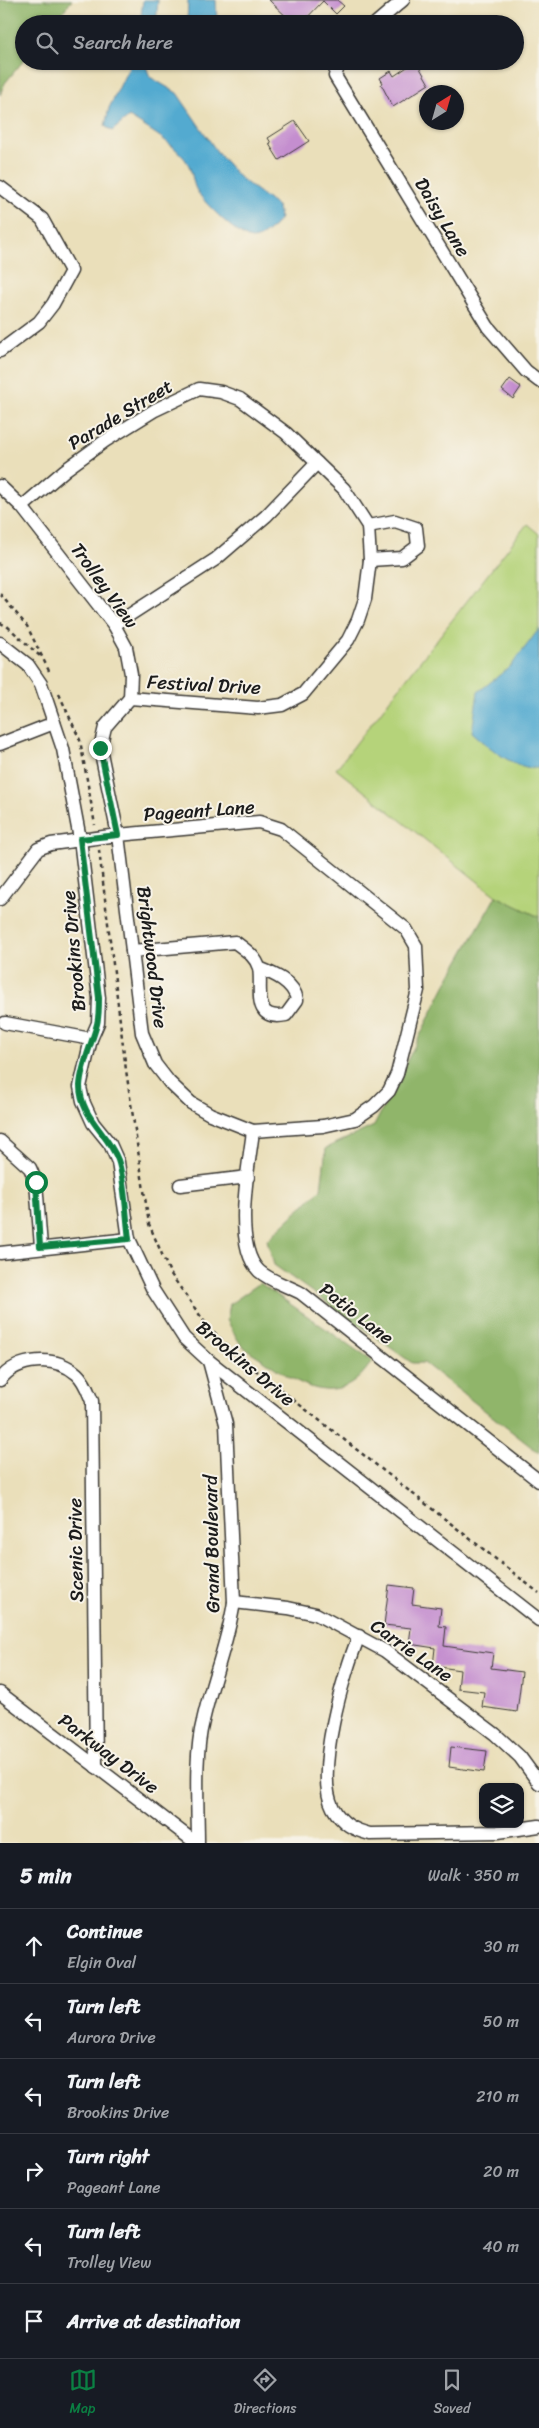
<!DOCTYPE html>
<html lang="en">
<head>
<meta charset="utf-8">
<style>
	:root { --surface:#171b24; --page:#242831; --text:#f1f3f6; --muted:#9ea1a6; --line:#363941; --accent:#0b8043 }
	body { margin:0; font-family:Sriracha,sans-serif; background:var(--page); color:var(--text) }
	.controls { position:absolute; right:15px; bottom:15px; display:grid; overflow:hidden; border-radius:10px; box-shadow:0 1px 4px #0004 }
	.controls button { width:45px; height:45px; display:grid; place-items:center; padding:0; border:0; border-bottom:1px solid var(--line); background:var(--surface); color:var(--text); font:25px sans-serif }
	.compass { position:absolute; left:419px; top:85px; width:45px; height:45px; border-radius:50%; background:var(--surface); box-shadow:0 1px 4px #0004; rotate:37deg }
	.stop { position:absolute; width:15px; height:15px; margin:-11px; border:4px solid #0b8043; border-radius:50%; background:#fff }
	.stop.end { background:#0b8043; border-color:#fff; box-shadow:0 1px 5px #0008 }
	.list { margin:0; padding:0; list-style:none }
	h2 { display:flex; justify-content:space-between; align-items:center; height:65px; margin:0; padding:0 20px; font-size:21px }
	h2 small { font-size:16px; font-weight:400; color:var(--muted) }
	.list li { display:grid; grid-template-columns:32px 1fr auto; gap:15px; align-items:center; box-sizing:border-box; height:75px; padding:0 20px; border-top:1px solid var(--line) }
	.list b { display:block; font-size:19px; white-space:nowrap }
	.list p { margin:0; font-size:16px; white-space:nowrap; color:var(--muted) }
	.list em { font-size:16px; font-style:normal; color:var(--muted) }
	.icon { flex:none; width:28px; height:28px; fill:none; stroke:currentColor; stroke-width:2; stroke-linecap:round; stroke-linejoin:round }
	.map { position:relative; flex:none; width:539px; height:1843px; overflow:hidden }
	.search { position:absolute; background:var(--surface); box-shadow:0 1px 4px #0004; left:15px; right:15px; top:15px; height:55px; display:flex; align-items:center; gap:12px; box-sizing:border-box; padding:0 18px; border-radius:28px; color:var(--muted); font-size:19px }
	.sheet { height:515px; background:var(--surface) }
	nav { display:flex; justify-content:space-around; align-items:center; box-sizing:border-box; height:70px; border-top:1px solid var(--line); background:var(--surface); font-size:14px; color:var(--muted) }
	nav a { display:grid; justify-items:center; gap:2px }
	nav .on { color:var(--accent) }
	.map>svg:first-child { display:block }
	.green { fill:#b5d37a; stroke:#68784b }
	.forest { fill:#90b56a; stroke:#566843 }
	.water { fill:#53aad0; stroke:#386376 }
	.building { fill:#c48ecf }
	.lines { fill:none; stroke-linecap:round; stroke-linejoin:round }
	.minor-casing { stroke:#3b3934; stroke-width:15 }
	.path { stroke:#3b3934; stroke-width:2.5; stroke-dasharray:4 4; stroke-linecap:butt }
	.minor { stroke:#fff; stroke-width:12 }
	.route { stroke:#0b8043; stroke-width:6 }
	.labels { text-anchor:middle; stroke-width:4; stroke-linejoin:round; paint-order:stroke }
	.street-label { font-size:19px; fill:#1c1c1c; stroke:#f7f3e8 }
</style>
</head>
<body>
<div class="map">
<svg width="539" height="1843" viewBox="0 0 539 1843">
	<rect width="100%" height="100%" fill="#f7f3e8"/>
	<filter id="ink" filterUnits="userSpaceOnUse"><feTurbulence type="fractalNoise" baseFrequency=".02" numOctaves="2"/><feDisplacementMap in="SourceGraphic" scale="10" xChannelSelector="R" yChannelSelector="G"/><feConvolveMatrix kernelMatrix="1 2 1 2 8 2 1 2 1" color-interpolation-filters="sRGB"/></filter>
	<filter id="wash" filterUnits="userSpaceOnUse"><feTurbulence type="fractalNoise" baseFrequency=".0096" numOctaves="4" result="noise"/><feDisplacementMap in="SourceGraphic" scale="20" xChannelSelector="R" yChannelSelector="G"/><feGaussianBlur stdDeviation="1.12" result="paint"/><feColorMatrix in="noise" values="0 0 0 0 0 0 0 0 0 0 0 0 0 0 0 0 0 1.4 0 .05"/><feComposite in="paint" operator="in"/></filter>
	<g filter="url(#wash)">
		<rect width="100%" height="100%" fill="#eadfba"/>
		<!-- green -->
		<path class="green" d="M527,524L539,534V917L496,896L336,769Z"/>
		<!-- forest -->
		<g class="forest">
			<path d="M0,0H72L53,24H24V60L5,83L0,95Z"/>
			<path d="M496,896L539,917V1453L424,1363H412L274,1265L267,1240L321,1189L326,1148L374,1126L448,980Z"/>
			<path d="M260,1283L372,1361C342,1409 305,1389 268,1363C260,1357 247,1351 240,1343C235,1336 231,1327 227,1320L230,1304Z"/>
		</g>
		<!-- water -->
		<g class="water">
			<path d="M143,0H158L156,24H140Z"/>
			<path d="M188,0H216L217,24H187Z"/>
			<path d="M132,61H144L150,77L177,93L218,153L239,177L278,207L280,219C273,227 263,239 252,239C241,239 203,202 197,191C192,183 193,171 187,162C176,145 147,128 129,117L112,131L105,126L109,108Z"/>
			<path d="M539,629V768C514,770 490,748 472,732L478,692L511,666Z"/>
		</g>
		<g id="blocks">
			<!-- building -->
			<g class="building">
				<path d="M269,0H337L344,6L336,14L323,1L301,24H294Z"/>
				<path d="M416,61L429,84L393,107L381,84L383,83L380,78L391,71L394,76Z"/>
				<path d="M295,121L309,141L279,160L269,144L271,143L268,138Z"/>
				<path d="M510,379L521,387L513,399L502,390Z"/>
				<path d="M389,1585L414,1588L412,1604L441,1608L439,1626L446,1627L444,1646L493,1653L491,1668L522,1672L517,1712L482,1707L484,1692L458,1689L460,1670L433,1666L435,1648L409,1644L411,1628L384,1625Z"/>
				<path d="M451,1747L487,1751L484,1772L449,1767Z"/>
			</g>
		</g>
	</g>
	<g filter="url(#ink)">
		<use href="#blocks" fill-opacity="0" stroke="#3b3934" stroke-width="1"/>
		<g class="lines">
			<!-- minor casing -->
			<g class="minor-casing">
				<g id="minor">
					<path d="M375,24L403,0"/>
					<path d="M340,61L335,76L488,327L526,371L539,381"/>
					<path d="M0,187L42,219L71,271L53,304L39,322L0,351"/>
					<path d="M0,486L22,507L114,625L126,647L131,674L130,698L105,727L100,748L118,835L142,1033L155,1064L169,1082L191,1103L210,1114L253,1131L323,1126L355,1119L374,1106L389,1091L397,1074L418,990L416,946L406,929L281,829L259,822L118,835L51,844L38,849L0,899"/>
					<path d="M22,507L65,470L105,441L155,410L199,389L221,392L240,399L286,433L344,489L368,526L370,560L365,599L358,620L348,640L303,694L282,705L258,708L130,698"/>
					<path d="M368,526L395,521L416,528L418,546L402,558L370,560"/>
					<path d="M114,625L216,559L266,516L317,463"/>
					<path d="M0,643L28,665L41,684L63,749L80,839L99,998L98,1023L91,1039L80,1087L83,1101L93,1123L110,1144L118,1162L129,1239L153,1290L184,1338L209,1361L539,1620"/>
					<path d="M0,744L54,723"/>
					<path d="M132,951L235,942C244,949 256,956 259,968C263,987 250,1022 286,1015L297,1000C294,982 274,974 259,968"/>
					<path d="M5,1023L91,1039"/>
					<path d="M253,1131C249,1166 232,1244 259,1271C270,1281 288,1286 301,1293L539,1481"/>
					<path d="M0,1141L30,1168L36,1182L41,1247"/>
					<path d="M180,1185L248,1177"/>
					<path d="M0,1253L129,1239"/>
					<path d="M0,1380C17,1357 55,1355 77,1374C85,1381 88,1392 92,1401L96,1767"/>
					<path d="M234,1602L288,1608L316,1614L385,1651L495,1734L520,1757L539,1783"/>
					<path d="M359,1636C344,1672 314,1773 333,1808C342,1824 354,1830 370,1834L498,1832L539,1826"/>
					<path d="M0,1693L196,1843"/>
					<path d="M198,1843C198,1807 194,1755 203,1721C212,1680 228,1643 234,1602L226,1424L209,1361"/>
				</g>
			</g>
			<!-- path -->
			<g class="path">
				<path d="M0,594L27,626L50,673"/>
				<path d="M0,623L7,626L41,657"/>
				<path d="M59,694L80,740L95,825"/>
				<path d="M99,850L126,1070L149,1224L170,1273L206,1324L239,1357L539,1593"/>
			</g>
			<!-- minor -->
			<use href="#minor" class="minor"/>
		</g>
	</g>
	<g class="lines" filter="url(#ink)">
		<!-- route -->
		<path class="route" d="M36,1182L40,1247L129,1239C126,1217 125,1180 118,1160C108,1134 80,1116 80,1086C81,1065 92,1044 97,1024C99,1016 99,1006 99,998L80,839L118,835L100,748"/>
	</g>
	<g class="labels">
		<!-- street labels -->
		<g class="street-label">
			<text transform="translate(443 217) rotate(59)" y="7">Daisy Lane</text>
			<text transform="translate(120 414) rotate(-31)" y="7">Parade Street</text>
			<text transform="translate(105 585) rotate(54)" y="7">Trolley View</text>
			<text transform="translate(204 684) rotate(3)" y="7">Festival Drive</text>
			<text transform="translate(199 810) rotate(-4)" y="7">Pageant Lane</text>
			<text transform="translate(73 951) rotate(-95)" y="7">Brookins Drive</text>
			<text transform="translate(153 957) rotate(83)" y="7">Brightwood Drive</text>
			<text transform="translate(357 1313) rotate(38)" y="7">Patio Lane</text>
			<text transform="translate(246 1363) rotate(40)" y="7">Brookins Drive</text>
			<text transform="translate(211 1544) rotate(-91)" y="7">Grand Boulevard</text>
			<text transform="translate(75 1550) rotate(-91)" y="7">Scenic Drive</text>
			<text transform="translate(412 1650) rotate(35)" y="7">Carrie Lane</text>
			<text transform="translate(109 1753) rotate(37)" y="7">Parkway Drive</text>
		</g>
	</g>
</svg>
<div class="controls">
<button><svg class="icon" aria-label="layers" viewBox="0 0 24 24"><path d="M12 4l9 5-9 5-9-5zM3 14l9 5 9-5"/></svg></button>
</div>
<svg class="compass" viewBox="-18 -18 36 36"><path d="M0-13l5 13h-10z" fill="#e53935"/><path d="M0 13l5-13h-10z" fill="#9ea1a6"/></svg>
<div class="stop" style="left:36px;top:1182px"></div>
<div class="stop end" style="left:100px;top:748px"></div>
<div class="search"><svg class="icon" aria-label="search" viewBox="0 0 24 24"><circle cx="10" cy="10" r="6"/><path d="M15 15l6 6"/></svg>Search here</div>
</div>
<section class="sheet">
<h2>5 min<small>Walk · 350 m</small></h2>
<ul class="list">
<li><svg class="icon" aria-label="ahead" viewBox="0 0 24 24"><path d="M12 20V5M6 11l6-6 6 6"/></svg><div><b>Continue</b><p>Elgin Oval</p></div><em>30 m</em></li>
<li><svg class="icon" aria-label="left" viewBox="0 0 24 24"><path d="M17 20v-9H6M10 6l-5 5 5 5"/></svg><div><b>Turn left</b><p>Aurora Drive</p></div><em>50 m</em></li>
<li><svg class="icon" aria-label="left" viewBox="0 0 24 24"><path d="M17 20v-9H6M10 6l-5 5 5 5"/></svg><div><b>Turn left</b><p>Brookins Drive</p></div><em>210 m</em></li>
<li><svg class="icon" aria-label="right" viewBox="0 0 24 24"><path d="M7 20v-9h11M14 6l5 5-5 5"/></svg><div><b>Turn right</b><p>Pageant Lane</p></div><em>20 m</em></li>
<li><svg class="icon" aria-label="left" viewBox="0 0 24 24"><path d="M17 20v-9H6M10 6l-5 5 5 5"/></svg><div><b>Turn left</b><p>Trolley View</p></div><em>40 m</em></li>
<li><svg class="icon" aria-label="arrive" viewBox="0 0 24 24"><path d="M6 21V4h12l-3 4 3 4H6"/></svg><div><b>Arrive at destination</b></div></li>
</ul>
</section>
<nav>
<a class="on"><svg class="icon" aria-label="map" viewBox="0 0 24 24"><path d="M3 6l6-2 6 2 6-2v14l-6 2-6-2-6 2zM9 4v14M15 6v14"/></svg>Map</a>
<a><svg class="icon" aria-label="directions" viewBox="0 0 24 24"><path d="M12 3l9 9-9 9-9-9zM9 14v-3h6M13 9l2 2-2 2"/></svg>Directions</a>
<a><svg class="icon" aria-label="saved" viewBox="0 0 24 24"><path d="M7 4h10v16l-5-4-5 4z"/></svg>Saved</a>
</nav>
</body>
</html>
